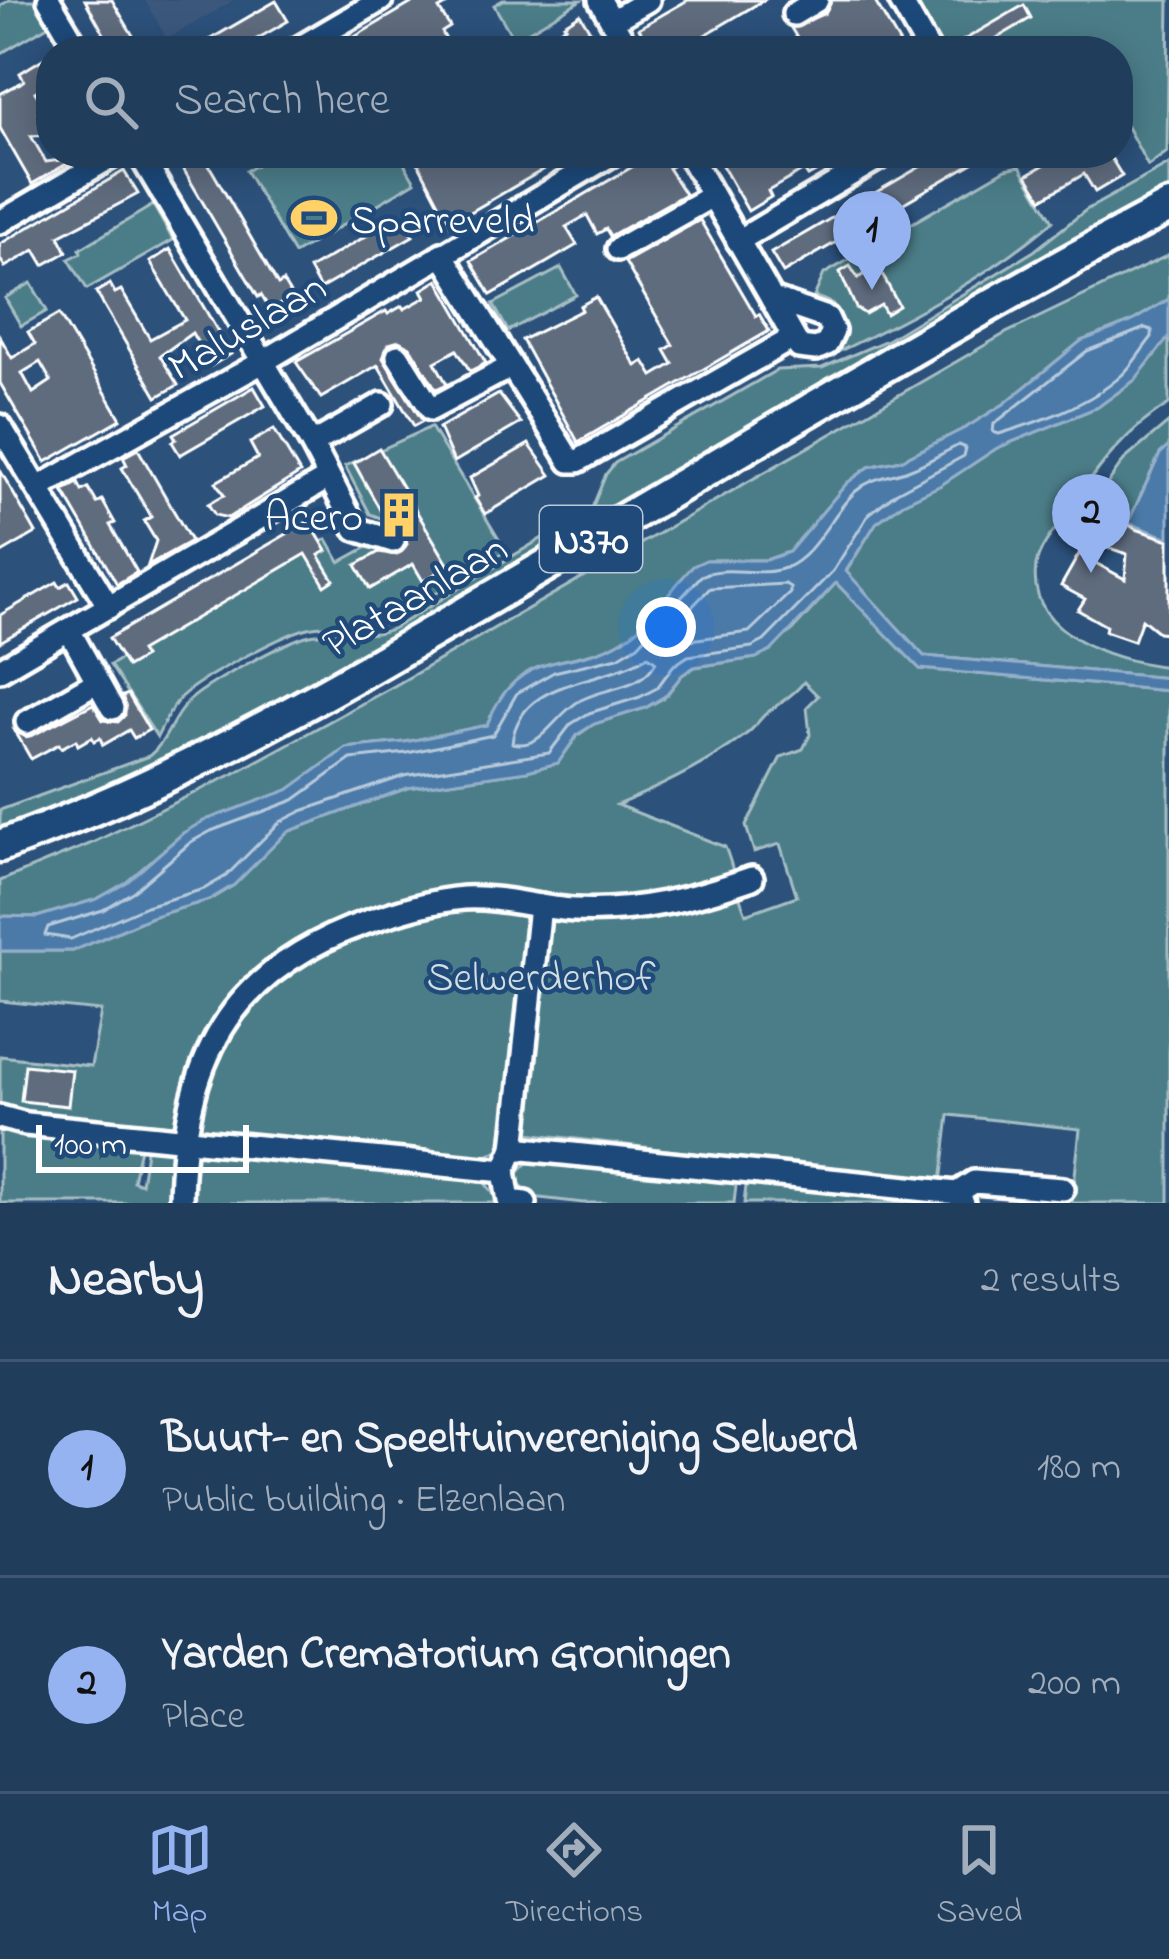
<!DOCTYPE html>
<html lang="en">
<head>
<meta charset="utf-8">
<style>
	:root { --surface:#213d5c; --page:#294462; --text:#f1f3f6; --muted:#a2aebb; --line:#3e5672; --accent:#95b2f1 }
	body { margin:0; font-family:"Indie Flower",sans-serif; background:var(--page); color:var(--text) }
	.scale { position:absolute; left:36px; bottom:30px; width:213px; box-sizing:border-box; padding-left:12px; border:6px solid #fff; border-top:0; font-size:33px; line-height:42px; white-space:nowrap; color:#fff; -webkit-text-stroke:9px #1f4a7a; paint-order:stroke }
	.you { position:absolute; left:666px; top:627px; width:42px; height:42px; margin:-30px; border:9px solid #fff; border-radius:50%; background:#1a73e8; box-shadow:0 0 0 18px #1a73e833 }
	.badge { display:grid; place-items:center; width:78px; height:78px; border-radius:50%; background:var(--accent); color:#111; font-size:39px; font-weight:700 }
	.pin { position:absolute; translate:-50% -99px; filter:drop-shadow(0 3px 6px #0008) }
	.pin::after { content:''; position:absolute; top:63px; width:42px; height:36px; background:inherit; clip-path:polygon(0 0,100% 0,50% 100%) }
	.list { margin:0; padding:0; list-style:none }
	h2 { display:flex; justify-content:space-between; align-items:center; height:156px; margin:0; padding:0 48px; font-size:51px }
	h2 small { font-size:39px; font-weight:400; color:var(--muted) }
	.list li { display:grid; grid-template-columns:78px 1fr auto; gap:36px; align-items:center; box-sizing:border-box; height:216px; padding:0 48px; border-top:3px solid var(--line) }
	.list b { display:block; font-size:45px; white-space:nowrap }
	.list p { margin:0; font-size:39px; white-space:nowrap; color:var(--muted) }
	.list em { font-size:39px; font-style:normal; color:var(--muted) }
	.icon { flex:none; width:66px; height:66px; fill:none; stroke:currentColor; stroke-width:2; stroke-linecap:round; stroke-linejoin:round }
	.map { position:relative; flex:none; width:1169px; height:1203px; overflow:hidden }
	.search { position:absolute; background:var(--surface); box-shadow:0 6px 30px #0003; left:36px; right:36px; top:36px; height:132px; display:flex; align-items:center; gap:30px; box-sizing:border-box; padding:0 42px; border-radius:48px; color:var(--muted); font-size:45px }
	.sheet { height:588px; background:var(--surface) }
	nav { display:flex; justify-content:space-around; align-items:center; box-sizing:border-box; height:168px; border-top:3px solid var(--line); background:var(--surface); font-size:33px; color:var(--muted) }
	nav a { display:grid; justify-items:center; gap:6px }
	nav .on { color:var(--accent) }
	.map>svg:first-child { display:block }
	.built { fill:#3b597c }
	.green { fill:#4c7d88; stroke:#a6bec4; stroke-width:3; fill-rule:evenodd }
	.water { fill:#4c7aa8; stroke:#94afcb; stroke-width:3 }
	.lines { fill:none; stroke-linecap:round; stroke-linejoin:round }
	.shore { stroke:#b7cadc; stroke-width:3 }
	.building { fill:#5f6c7e; stroke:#fff; stroke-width:3; fill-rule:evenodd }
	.minor-casing { stroke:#fff; stroke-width:30 }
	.highway-casing { stroke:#fff; stroke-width:39 }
	.minor { stroke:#1f4a7a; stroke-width:21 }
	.highway { stroke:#1f4a7a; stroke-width:30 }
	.labels { text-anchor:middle; stroke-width:9; stroke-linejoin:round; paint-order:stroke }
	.shield { fill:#1f4a7a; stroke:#bcc9d7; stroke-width:3 }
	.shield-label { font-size:39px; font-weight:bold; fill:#fff }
	.poi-label { font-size:42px; fill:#fff; stroke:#1f4a7a; text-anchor:start }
	.street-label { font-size:42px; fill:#fff; stroke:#1f4a7a }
	.park-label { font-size:42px; fill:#d2dee1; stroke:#1f4a7a }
</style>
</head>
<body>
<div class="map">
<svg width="1169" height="1203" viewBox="0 0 1169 1203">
	<rect width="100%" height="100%" fill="#2c517b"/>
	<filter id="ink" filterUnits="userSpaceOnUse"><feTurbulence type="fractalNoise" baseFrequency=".00833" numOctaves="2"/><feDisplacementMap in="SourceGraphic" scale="24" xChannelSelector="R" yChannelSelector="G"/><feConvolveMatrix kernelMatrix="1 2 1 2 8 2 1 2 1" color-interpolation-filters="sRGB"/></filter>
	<g filter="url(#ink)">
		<!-- built -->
		<path class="built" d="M145,0H234L167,39Z"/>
		<!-- green -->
		<g class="green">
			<path d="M9,0H39L53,23L0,54V6Z"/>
			<path d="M503,0H581L514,40L494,5Z"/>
			<path d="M911,0H1169L1167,152L1148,166L1118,110V51H940Z"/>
			<path d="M276,153H398L415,182L294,254L246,171Z"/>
			<path d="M1169,164V188L267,716L0,836V810L149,756C167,742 171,719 187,703C202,686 288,640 310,635C338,629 368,640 394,628L592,508L606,474L615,463L777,370L822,368L887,340L1034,251L1086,210Z"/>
			<path d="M1020,166L1053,221C991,275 913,316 838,352C845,326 847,304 814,297L824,274L1006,169Z"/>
			<path d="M153,205L173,240L87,289L69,259L81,253L80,249Z"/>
			<path d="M1169,255V299L1131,322L1081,341L1004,404L967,427L901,460L869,467L847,483L789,552L766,560H707L694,566C672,588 655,617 631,635C579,673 517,642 488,725L405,742L346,748L289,790L183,833L127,882L97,899L37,917L0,916V881L90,844L233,774L394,686L1006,333Z"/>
			<path d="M561,268L576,295L508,331L493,304Z"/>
			<path d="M31,283L47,311L21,326L5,298Z"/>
			<path d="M1169,337V404C1128,429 1100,464 1074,504C1062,522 1039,545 1036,566C1026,636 1118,661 1169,667V678L924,656L846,572L876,523L903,503L941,485L997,448L1098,407L1135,380Z"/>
			<path d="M1169,422V446L1160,454L1128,523L1094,503L1124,460Z"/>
			<path d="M431,427L506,551L387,623C363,631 338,623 313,627C290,630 197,680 181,697C170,708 164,724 157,737L110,665L327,539L340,562L391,534L386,520L370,514L345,466Z"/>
			<path d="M836,583L920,669L1169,691V1203H1072L1080,1129L949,1115L941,1183L510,1131L505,1146L484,1158L481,1178L501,1203H0V1124L33,1136L43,1132L141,1143L133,1181L141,1184L147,1144L0,1111V1056L91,1066L101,1011L0,1001V951H73L151,917L209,900L234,885L287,832L407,788L527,771L558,763L578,735L594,724L645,708L665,697L682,675L695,667L756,658L793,630ZM804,682L818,696L807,707L810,735L803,749L781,757L746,826L754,852L780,844L797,896L746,914C736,892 735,870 725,847L617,805C660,787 712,762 749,732C756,726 761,717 768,712C782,701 793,696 804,682Z"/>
			<path d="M533,1157L737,1177L734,1203H583L532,1197L518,1182V1173Z"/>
			<path d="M747,1178L905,1194L904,1203H744Z"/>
		</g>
		<!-- water -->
		<g class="water">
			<path d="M1169,299V337L1135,380L1098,407L997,448L941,485L903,503L876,523L846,571L924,656L1169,678V691L920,669L836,583L771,651L756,658L694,667L682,675L665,696L645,708L594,724L578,734L558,763L527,771L407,788L287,832L234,885L209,900L151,917L73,951H0V916L37,917L97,899L127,882L183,833L205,820L288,790L346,748L405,742L487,725C520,640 574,676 630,635C655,617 671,588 693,566L706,560H766L789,552L847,483L869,467L901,460L967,427L1004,404L1081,341L1131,322Z"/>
			<path d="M1169,446V538L1128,523L1160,454Z"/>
		</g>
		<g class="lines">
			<!-- shore -->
			<g class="shore">
				<path d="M1145,328L1152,330V337C1142,349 1133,365 1122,375C1089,405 1041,421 999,434L993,432L994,424L1087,351Z"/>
				<path d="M959,445L966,448L964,456L897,492L869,514L833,571L764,641L752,647L688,656L673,666L657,688L640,697L589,713L571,724L549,753L404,776L302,811L280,822L226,876L204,889L146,906L71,939L45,935L48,927L103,910L134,891L191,842L211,831L294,800L351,759L407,753L493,735L517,693L554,672L618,657L638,645L701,576C726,564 758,578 785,568C816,556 831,513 856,491C872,477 889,477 908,470C925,464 942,453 959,445Z"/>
				<path d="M785,584L790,587V593L749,632L690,640L675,647L668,643L690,609L710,588Z"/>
				<path d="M648,656L656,662C640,690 608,686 581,700C555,713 543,751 512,743C520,677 599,686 648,656Z"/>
			</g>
		</g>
		<!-- building -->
		<g class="building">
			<path d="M85,0H112L142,51H105L97,38L104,34Z"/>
			<path d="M417,0H455L439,9L450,27L442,32L449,46L440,51H349L344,43Z"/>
			<path d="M688,0H764L678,51H652L639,28Z"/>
			<path d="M832,0H874L904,51H805L791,28L825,13Z"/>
			<path d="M276,1L288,21L236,51H190Z"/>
			<path d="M1024,5L1031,18L975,51H945Z"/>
			<path d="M580,14L602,51H525L566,26L564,24Z"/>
			<path d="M51,54V82L35,92L45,107L38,112L51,135L31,136L46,162L77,158L32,184L0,128V94L24,81L20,73Z"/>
			<path d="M174,153H202L278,285L283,282L292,297L270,310L261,295L258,297Z"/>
			<path d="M413,153H572L450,224Z"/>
			<path d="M656,153H665L672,166L668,168L685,194L610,236L606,229L597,234L587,215L566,227L577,245L491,295L471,261Z"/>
			<path d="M715,153H814L823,168L808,176L804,170L768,191L771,197L748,211Z"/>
			<path d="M944,153H990L783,273L771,253Z"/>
			<path d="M1064,153H1108L1122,176L1095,192L1084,174L1042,199L1027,175Z"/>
			<path d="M124,171L138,194L59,236L67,252L44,265L35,250L5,267L0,259V244Z"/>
			<path d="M401,216L413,236L320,289L309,269Z"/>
			<path d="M700,220L756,316L759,314L769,331L578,442L522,340L582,310L580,306L596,297L636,366L644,361L653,376L673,364L665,350L673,345L625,262Z"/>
			<path d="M170,249L231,354L211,366L192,333L160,356L178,385L157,397L96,292L110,284L115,293L121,290L150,339L185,320L150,262Z"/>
			<path d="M850,266L858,278L878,266L899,306L886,314L881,305L865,314L856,308L840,272Z"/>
			<path d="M438,280L486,363L470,371L457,350L435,362L447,384L436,389L410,347L399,341L389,344L383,358L423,421L414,426L378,365L321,398L296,362L386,311L388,314L402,306L404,309L426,297L422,290Z"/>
			<path d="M59,314L121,419L46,462L0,383V337L12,358L35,344L28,332ZM40,362L51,381L33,393L22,373Z"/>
			<path d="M254,387L265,406L180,455L172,442L176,439L173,434Z"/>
			<path d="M499,394L521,423L454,462L439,428Z"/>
			<path d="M274,429L300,473L228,518L215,515L208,504L224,495L216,482L258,458L250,443Z"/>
			<path d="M529,444L551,475L485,514L475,498L478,496L470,478Z"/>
			<path d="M379,448L449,566L423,581L413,564L370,589L356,565L379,552L397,555L407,544L403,530L388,524L354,463Z"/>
			<path d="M138,449L191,541L148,565L156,541L144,521L151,517L122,468L127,465L123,457Z"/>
			<path d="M0,470L36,533L0,554Z"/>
			<path d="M78,483L82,491L88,488L97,503L102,500L115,523L110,525L137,572L117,584L63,491Z"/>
			<path d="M1095,506L1136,529L1169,540V633L1158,632L1142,619L1134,641L1105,631L1106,626L1078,610L1085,599L1061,586L1079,554L1125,579L1127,554L1077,537Z"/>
			<path d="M309,521L327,551L319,555L334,580L325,586L306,554L140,651L144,657L127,667L109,638Z"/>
			<path d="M57,582L60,587L69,582L78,597L0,642V615Z"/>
			<path d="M128,694L149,730L134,738L129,730L103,745L100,738L94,741L92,737L78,745L76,740L61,748L59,744L31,759L15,731L26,737L33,735L93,704L103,720L118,722L125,715L123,696Z"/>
			<path d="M25,1065L72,1070L68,1106L21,1101Z"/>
		</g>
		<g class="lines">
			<!-- minor casing -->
			<g class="minor-casing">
				<g id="minor">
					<path d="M49,0L79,51"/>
					<path d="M600,0L629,51"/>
					<path d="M900,0L929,51"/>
					<path d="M794,14L817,0"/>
					<path d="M612,21L648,0"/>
					<path d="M294,51L381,0"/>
					<path d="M139,153L312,444L356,529L393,541"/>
					<path d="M688,153L772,299"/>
					<path d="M0,222L118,153"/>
					<path d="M738,241L887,153"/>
					<path d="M618,249L712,196"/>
					<path d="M442,254L570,461H578L791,339"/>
					<path d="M772,299L827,318L833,331L827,344L816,349L799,347Z"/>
					<path d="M398,356L431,409L510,367"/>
					<path d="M0,426L109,607"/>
					<path d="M312,444L382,404"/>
					<path d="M38,488L261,363L614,153"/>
					<path d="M69,630L112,708"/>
					<path d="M0,670L328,478"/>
					<path d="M27,722L93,684L96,679"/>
					<path d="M0,1117L26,1124L504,1171"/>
					<path d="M514,1148L540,906"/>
					<path d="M957,1193L974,1182L1063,1189"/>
					<path d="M181,1203C183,1061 227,971 367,922C399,911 430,901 464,898C500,896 538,908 574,910C637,913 692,899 752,878"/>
					<path d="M525,1203L509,1201L504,1171L514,1148L957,1193L963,1203"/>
				</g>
			</g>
			<!-- highway casing -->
			<g class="highway-casing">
				<path id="highway" d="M0,846C180,782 344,684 509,587C728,459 945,326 1169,207"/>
			</g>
			<!-- minor -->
			<use href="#minor" class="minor"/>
			<!-- highway -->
			<use href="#highway" class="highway"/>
		</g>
	</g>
	<!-- icons -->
	<defs>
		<g id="stadium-bare" transform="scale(3.6)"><path d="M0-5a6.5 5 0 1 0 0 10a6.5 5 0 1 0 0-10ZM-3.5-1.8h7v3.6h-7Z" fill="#ffd166" stroke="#1f4a7a" stroke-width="2.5" paint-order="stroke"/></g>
		<g id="building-bare" transform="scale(3.6)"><path d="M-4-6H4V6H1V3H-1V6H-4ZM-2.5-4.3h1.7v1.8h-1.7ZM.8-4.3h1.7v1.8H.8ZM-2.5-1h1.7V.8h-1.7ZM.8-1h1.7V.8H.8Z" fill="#ffd166" stroke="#1f4a7a" stroke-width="2.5" paint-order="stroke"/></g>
	</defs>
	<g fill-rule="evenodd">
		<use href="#stadium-bare" x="314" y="218"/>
		<use href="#building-bare" x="399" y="515"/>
	</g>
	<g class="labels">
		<!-- shield labels -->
		<rect class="shield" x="540" y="506" width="102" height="66" rx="9"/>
		<g class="shield-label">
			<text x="591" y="553">N370</text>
		</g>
		<!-- poi labels -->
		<g class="poi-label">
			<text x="350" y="233">Sparreveld</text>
			<text x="363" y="530" text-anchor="end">Acero</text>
		</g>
		<!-- street labels -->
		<g class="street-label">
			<text transform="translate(246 325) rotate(-30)" y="15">Maluslaan</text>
			<text transform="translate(414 594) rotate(-30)" y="15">Plataanlaan</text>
		</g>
		<!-- park labels -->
		<g class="park-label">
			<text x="541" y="990">Selwerderhof</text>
		</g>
	</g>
</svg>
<div class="scale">100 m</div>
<div class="you"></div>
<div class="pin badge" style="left:872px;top:290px">1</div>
<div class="pin badge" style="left:1091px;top:573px">2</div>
<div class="search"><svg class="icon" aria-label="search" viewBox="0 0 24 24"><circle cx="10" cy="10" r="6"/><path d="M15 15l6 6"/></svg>Search here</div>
</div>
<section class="sheet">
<h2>Nearby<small>2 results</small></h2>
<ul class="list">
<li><span class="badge">1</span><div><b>Buurt- en Speeltuinvereniging Selwerd</b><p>Public building · Elzenlaan</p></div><em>180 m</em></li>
<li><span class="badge">2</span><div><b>Yarden Crematorium Groningen</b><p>Place</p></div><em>200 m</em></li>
</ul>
</section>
<nav>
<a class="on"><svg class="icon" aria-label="map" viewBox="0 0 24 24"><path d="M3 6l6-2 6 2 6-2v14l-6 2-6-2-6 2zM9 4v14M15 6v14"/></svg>Map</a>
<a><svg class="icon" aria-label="directions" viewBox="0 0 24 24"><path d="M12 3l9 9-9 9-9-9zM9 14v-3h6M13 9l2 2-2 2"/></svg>Directions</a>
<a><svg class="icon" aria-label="saved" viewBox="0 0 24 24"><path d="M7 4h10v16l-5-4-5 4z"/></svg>Saved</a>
</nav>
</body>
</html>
